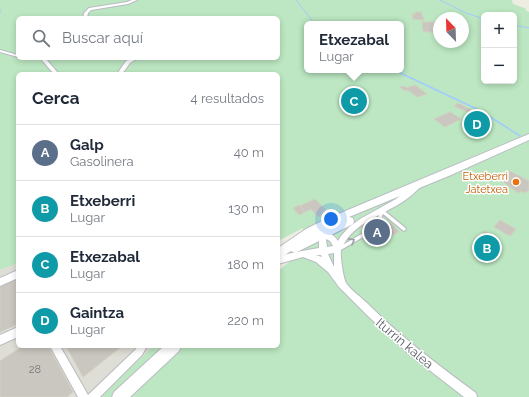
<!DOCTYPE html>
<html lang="es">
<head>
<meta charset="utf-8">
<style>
	:root { --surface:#fff; --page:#f6f6f7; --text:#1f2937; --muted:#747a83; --line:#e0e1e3; --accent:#f24c24 }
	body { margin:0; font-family:Raleway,sans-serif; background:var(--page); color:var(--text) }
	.controls { position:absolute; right:12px; top:12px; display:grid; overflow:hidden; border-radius:6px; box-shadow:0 2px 6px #0003 }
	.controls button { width:36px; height:36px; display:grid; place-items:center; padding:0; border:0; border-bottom:1px solid var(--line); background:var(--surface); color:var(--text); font:20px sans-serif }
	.compass { position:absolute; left:433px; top:12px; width:36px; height:36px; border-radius:50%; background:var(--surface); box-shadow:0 2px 6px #0003; rotate:337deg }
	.you { position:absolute; left:331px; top:219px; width:14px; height:14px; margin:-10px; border:3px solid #fff; border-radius:50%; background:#1a73e8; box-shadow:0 0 0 6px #1a73e833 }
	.badge { display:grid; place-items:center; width:26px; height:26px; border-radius:50%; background:var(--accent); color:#fff; font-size:13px; font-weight:700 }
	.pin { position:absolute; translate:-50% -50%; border:2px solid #fff; box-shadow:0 1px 4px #0006 }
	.popup { position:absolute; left:304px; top:21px; width:100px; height:52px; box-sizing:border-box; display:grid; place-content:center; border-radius:6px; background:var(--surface); filter:drop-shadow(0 1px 3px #0005); font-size:13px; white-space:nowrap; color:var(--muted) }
	.popup b { font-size:15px; color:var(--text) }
	.popup::after { content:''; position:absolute; left:50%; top:100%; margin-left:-8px; border:8px solid transparent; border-top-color:var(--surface) }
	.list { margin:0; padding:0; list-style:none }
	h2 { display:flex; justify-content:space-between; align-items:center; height:52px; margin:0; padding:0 16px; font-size:17px }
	h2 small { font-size:13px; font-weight:400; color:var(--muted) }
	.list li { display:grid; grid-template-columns:26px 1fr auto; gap:12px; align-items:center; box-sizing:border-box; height:56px; padding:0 16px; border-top:1px solid var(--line) }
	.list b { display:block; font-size:15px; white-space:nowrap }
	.list p { margin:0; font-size:13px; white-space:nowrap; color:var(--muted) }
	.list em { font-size:13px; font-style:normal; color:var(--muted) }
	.icon { flex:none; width:22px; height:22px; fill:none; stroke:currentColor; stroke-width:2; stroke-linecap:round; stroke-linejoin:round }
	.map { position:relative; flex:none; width:529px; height:397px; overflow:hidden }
	.search { position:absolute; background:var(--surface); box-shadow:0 2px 6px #0003; left:16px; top:16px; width:264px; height:44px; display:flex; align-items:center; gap:10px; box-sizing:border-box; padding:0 14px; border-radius:6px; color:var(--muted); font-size:15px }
	.panel { position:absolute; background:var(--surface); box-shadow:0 2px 6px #0003; left:16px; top:72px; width:264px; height:276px; border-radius:6px }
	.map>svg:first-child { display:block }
	.industrial { fill:#deded6 }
	.green { fill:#bce7c2; fill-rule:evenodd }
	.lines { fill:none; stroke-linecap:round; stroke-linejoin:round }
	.stream-far1 { stroke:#a1cbff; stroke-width:1 }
	.stream { stroke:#a1cbff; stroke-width:1.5 }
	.building { fill:#c9c7bf; stroke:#d3cfc0 }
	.service-casing { stroke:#babbc2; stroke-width:5.5 }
	.minor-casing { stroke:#babbc2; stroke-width:2 }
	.secondary-casing { stroke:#babdc4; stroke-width:2 }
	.service { stroke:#fff; stroke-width:3.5 }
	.minor { fill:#fff; fill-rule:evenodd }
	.secondary { fill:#fff; fill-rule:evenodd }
	.oneway { stroke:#9c9ea2 }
	.food-dot { fill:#e8710a; stroke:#fff; stroke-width:1.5 }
	.labels { text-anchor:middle; stroke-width:3; stroke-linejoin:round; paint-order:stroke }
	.food-label { font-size:11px; fill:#c56008; stroke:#fff; text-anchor:end }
	.near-number-label { font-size:11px; fill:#76787b }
	.near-street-label { font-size:13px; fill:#5a5d64; stroke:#fff }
</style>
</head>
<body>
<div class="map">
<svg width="529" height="397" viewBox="0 0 529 397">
	<rect width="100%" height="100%" fill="#eeede2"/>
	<!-- industrial -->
	<path class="industrial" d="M18,263V346H154L99,397H0V270Z"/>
	<!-- green -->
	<path class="green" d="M0,0H512L513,4L527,9L525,10L529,12V397H99L154,346H278V271L298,255L303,228L278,241V74H18V263L0,270ZM484,15H514V81H484ZM18,18H278V58H18ZM439,18H463V42H439ZM307,24H401V70H307Z"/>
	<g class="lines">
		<!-- stream-far1 -->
		<g class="stream-far1">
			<path d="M296,0L315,24"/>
			<path d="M440,0L466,13L484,19"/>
			<path d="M0,9V13"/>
			<path d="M514,25L529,28"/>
		</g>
		<!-- stream -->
		<path class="stream" d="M394,70L481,111L520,136"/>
	</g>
	<!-- building -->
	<g class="building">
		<path d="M415,12H421L424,20L413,19L412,14H416Z"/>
		<path d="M422,22H435L436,33L423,31Z"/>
		<path d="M415,85L427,94L417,97L408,90L405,91L400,87L404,86L406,88Z"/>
		<path d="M346,96L362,99V104L345,102Z"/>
		<path d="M458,103L475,112L472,114L454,106Z"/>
		<path d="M450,112L461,119L445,127L434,119Z"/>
		<path d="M476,118L487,125L477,130L466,123Z"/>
		<path d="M510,171L529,181V190L525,193L522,191L518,193L498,178Z"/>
		<path d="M315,199L328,212L318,217L311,209L305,212L300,206Z"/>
		<path d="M299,205L305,212L299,215L293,208Z"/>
		<path d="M500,220L516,229L510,236L494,227Z"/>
		<path d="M370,223L376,229L383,225L392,235L376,244L361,227Z"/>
		<path d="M391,223L399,232L392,235L384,226Z"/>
		<path d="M484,231L492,235L490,239L500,244L492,262L473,252Z"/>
		<path d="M18,279V324L0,332V286Z"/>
		<path d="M23,346H48L73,392L67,397H0V361Z"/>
		<path d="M66,346H122L83,377Z"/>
	</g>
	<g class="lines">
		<!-- service casing -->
		<g class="service-casing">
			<g id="service">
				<path d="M377,227L382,211L404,229"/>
				<path d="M339,249L365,234"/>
			</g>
		</g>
		<!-- minor casing -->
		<g class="minor-casing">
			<g id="minor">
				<path d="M132,0H137L128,4L91,10L88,13L87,18H83L84,13L89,8L127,2Z"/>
				<path d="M0,50L18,55V57L0,52Z"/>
				<path d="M40,58H45L59,74H54Z"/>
				<path d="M132,58H138L130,63L122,74H117L126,61Z"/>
				<path d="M419,181L422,184C404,210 366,214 347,239C345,242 342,247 341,250C340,256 343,277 346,283C351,290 362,298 368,304C401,337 438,365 476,393L477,397H464L410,355L369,317L339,287L328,272L316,262L303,257L278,264V256L302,251L319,248V239L320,232C327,230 334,235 338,241L341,236L349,227L360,219L396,199ZM326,239L330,241L333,246L327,247ZM334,253V267L328,254ZM316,255H321L322,257Z"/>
				<path d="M18,270V278L0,286V278Z"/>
				<path d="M18,327V337L0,345V335Z"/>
				<path d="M50,346H60L88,395L136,349L137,346H147L142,355L100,397H78Z"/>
			</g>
		</g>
		<!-- secondary casing -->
		<g class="secondary-casing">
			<g id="secondary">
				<path d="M529,134V140L451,175L349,217L353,218L354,221L353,224L295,253L291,251L278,259V248L306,229L324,220Z"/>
				<path d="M164,346H181L179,351L130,397H112L114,392Z"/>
			</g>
		</g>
		<!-- service -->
		<use href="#service" class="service"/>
		<!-- minor -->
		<use href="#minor" class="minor"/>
		<!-- secondary -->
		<use href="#secondary" class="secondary"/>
	</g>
	<!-- one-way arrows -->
	<defs><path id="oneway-chevron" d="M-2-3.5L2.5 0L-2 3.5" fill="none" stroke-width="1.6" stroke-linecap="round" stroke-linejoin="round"/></defs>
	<use class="oneway" href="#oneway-chevron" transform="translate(352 241) rotate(-29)"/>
	<!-- markers -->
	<circle class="food-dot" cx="516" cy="182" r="4"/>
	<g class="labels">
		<!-- food labels -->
		<g class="food-label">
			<text x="508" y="180">Etxeberri<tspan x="508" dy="13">Jatetxea</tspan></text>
		</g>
		<!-- near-number labels -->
		<g class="near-number-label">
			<text x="35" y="373">28</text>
		</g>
		<!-- near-street labels -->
		<g class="near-street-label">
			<text transform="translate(405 343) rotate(40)" y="5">Iturrin kalea</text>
		</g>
	</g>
</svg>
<div class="controls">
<button>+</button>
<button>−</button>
</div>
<svg class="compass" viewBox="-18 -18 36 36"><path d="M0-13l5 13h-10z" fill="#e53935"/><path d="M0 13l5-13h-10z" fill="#747a83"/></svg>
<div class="you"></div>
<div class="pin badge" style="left:377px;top:232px;background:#5c6f8a">A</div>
<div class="pin badge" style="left:487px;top:248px;background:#0f9aa8">B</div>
<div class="pin badge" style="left:354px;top:101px;background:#0f9aa8">C</div>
<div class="popup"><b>Etxezabal</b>Lugar</div>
<div class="pin badge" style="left:477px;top:124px;background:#0f9aa8">D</div>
<div class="search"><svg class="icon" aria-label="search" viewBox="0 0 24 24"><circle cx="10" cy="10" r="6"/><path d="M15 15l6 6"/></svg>Buscar aquí</div>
<section class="panel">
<h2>Cerca<small>4 resultados</small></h2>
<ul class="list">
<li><span class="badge" style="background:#5c6f8a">A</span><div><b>Galp</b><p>Gasolinera</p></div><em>40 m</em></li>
<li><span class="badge" style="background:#0f9aa8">B</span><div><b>Etxeberri</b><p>Lugar</p></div><em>130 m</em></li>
<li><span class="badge" style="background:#0f9aa8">C</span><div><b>Etxezabal</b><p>Lugar</p></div><em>180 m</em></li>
<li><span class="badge" style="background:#0f9aa8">D</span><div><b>Gaintza</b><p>Lugar</p></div><em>220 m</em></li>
</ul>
</section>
</div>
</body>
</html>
